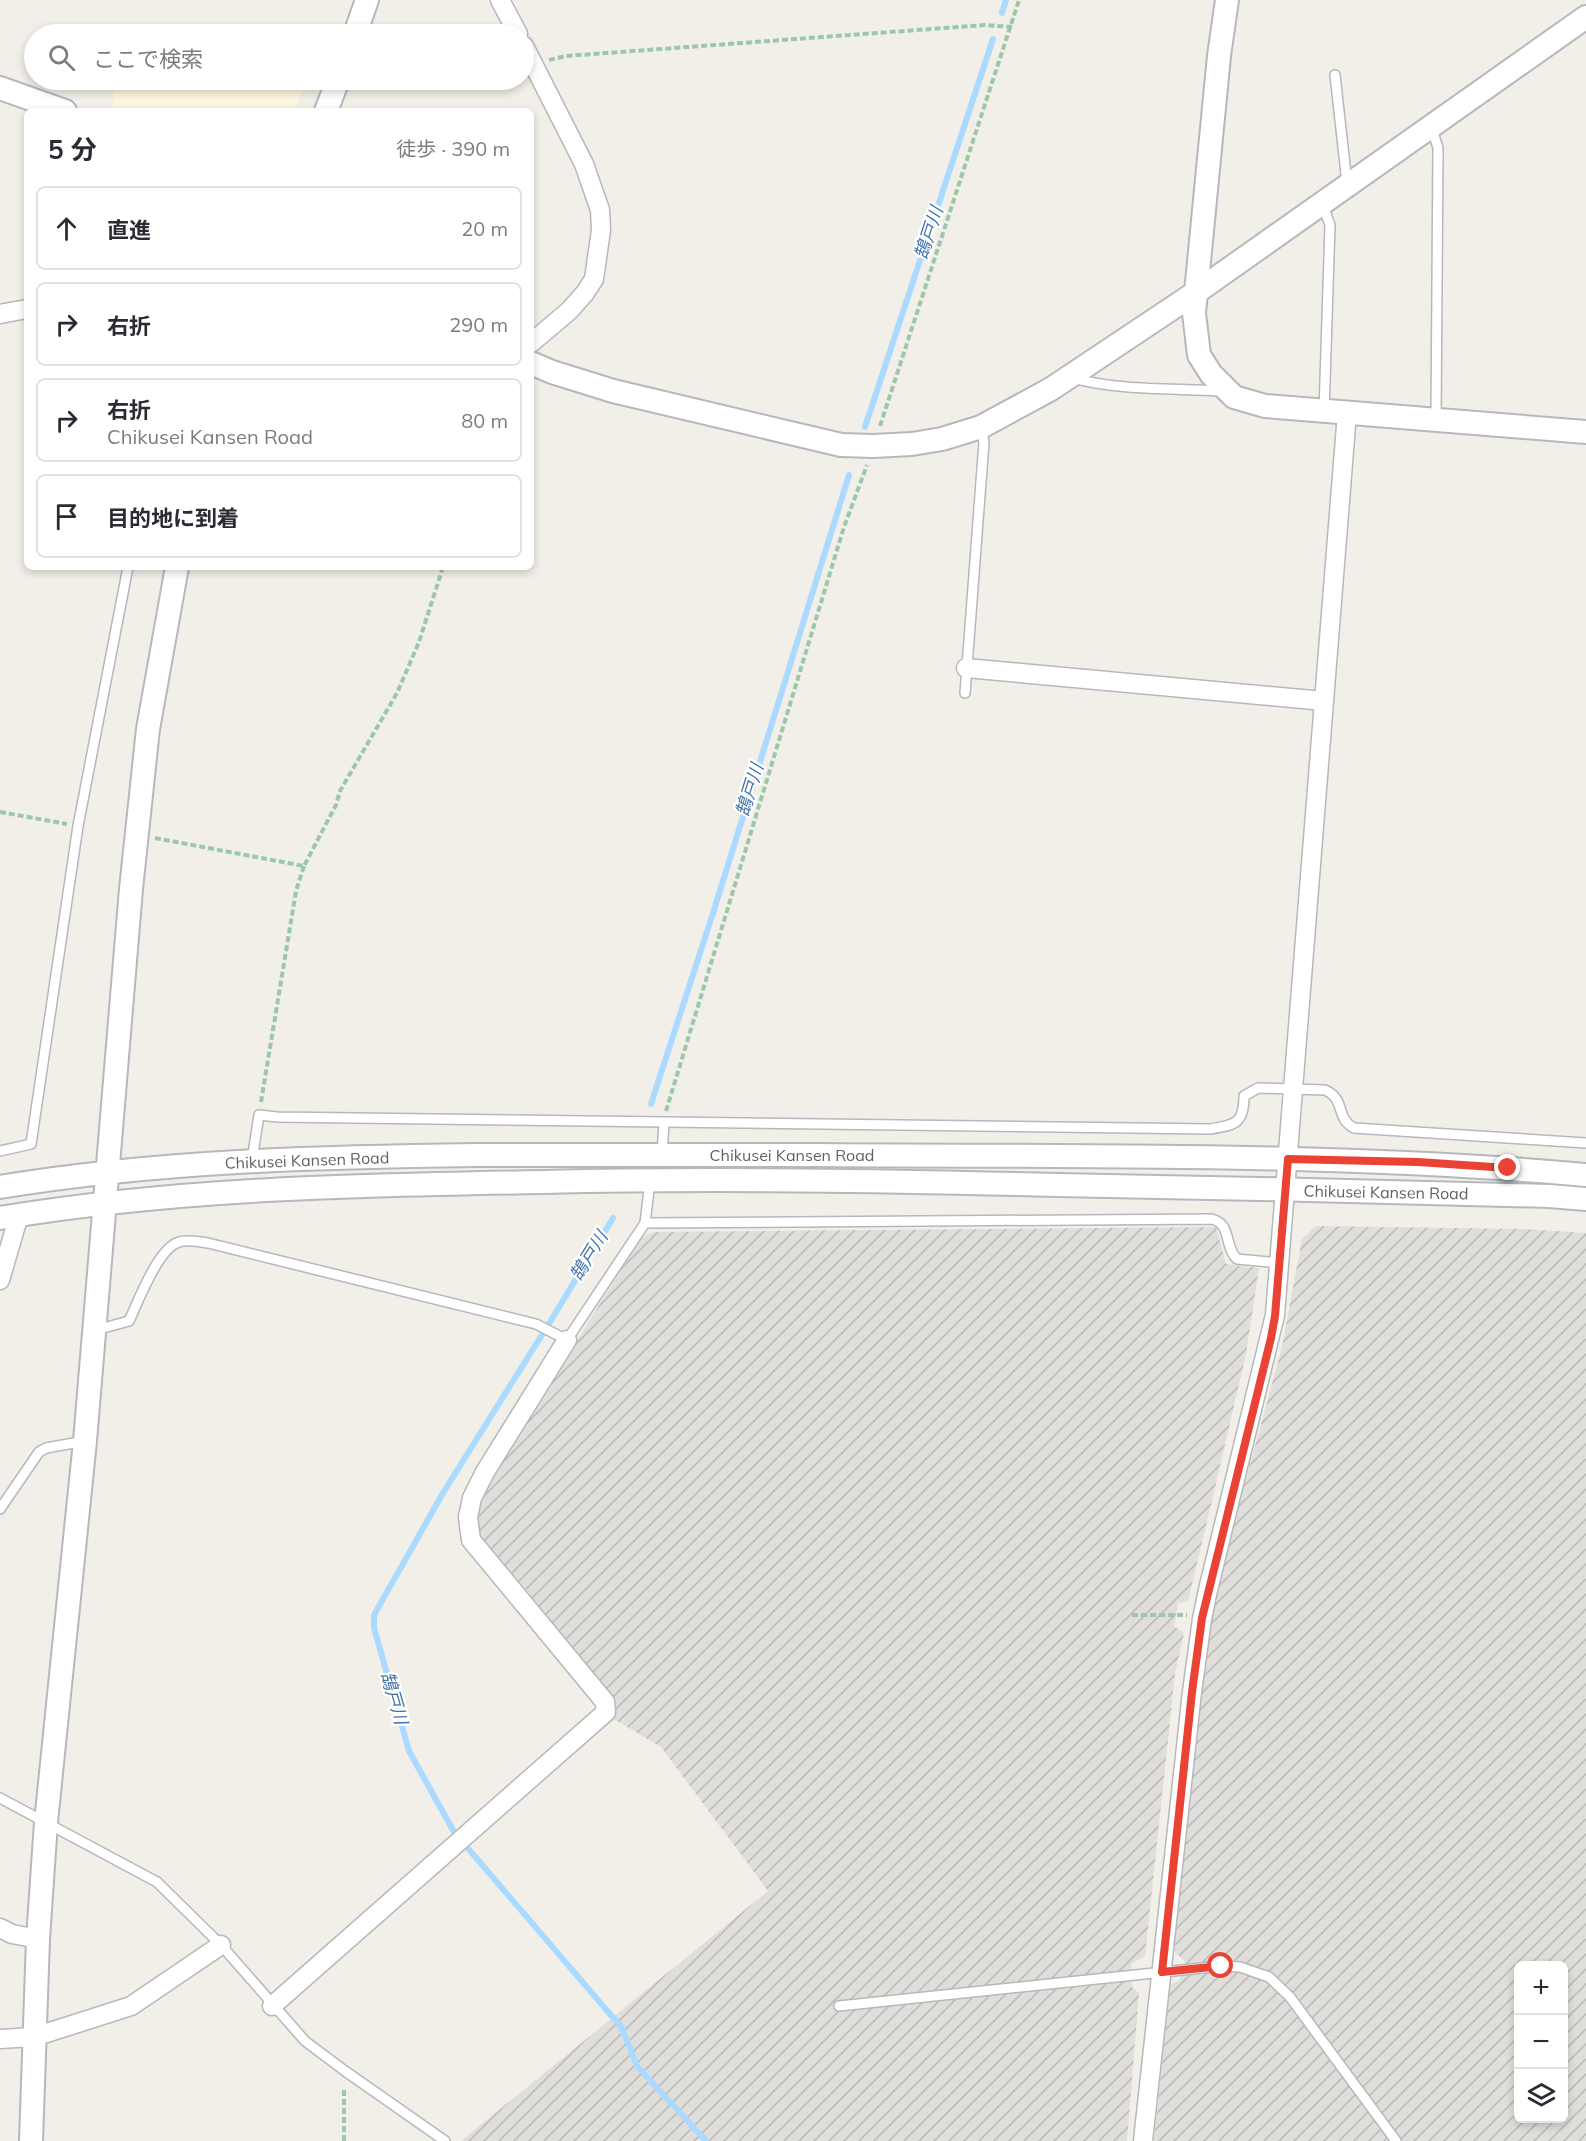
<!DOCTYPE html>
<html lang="ja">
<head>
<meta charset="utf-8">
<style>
	:root { --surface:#fff; --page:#f7f7f7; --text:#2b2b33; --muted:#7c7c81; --line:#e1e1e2 }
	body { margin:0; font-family:Mulish,"Noto Sans JP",sans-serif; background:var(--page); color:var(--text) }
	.controls { position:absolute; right:18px; bottom:18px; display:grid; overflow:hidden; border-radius:9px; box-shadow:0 3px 9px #0003 }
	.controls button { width:54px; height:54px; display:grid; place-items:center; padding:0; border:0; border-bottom:2px solid var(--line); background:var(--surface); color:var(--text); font:30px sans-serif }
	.stop { position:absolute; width:18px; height:18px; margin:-14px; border:4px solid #ea4335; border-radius:50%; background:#fff }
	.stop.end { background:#ea4335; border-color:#fff; box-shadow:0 2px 6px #0008 }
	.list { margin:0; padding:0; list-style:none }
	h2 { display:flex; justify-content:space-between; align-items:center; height:78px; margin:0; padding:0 24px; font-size:26px }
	h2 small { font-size:20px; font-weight:400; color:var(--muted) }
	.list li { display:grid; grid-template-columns:39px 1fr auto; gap:18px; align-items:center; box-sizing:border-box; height:84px; margin:0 12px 12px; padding:0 12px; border:2px solid var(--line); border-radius:9px }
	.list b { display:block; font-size:22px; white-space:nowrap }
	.list p { margin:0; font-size:20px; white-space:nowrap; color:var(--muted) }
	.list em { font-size:20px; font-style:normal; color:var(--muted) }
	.icon { flex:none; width:33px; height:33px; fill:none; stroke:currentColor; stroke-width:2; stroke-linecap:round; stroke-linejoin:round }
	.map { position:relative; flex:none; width:1586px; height:2141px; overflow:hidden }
	.search { position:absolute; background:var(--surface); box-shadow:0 3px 9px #0003; left:24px; top:24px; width:510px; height:66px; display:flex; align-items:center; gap:15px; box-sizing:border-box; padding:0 21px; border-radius:33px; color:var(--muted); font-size:22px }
	.panel { position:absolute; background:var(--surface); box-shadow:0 3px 9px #0003; left:24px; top:108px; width:510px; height:462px; border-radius:9px }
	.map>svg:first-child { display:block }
	.commercial { fill:#fef7e0 }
	.industrial { fill:url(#industrial-furrows); fill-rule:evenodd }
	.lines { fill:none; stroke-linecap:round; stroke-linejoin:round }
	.stream { stroke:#aadaff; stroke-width:6 }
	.service-casing { stroke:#b5b8bc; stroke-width:12 }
	.minor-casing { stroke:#b5b8bc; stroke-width:21 }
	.tertiary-casing { stroke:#b5b8bc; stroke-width:26 }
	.path { stroke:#9cc7a9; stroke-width:4; stroke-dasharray:6 3; stroke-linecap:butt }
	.service { stroke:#fff; stroke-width:9 }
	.minor { stroke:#fff; stroke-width:18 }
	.tertiary { stroke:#fff; stroke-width:22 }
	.route { stroke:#ea4335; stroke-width:8 }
	.labels { text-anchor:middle; stroke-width:4.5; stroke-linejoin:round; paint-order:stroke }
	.street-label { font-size:16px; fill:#5f6368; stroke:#fff }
	.water-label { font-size:18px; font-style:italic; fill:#4174aa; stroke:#fff }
</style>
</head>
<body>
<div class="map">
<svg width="1586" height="2141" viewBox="0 0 1586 2141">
	<defs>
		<pattern id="industrial-furrows" width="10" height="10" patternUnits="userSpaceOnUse" patternTransform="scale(1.5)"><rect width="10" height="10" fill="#e0deda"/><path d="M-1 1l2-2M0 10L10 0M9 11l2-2" fill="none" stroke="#b9b8b5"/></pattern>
	</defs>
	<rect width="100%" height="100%" fill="#f1efe8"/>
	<!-- commercial -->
	<g class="commercial">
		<path d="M125,26L324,29L323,34H124Z"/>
		<path d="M116,80H306L295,111H116L112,109Z"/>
	</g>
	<!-- industrial -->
	<g class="industrial">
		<path d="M1316,1226L1523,1229L1586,1233V2141H1154L1170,1985L1180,1980L1185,1962L1174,1951L1207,1647L1216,1589L1282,1347L1302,1239ZM1518,1966H1564V2118H1518Z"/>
		<path d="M1216,1227L1226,1264L1259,1268L1246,1354L1211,1505L1188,1601L1178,1603L1174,1626L1184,1633L1175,1674L1145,1956L1131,1964L1132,1987L1139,1993L1127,2141H461L768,1891L661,1747L612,1718L479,1540L474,1526L477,1501L639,1241L646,1235L654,1232Z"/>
	</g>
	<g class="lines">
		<!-- stream -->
		<g class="stream">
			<path d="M1002,13L1006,0"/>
			<path d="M865,427L993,39"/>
			<path d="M651,1104L714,910L849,475"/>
			<path d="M613,1218L550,1322L443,1493L374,1615V1628L409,1751L454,1832L622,2028L637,2066L706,2141"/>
		</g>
		<!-- service casing -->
		<g class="service-casing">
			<g id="service">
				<path d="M1335,75L1347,183"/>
				<path d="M1431,126L1438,148L1436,419"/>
				<path d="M1323,205L1330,225L1324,412"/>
				<path d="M1072,378C1121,391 1172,388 1222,391"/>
				<path d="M965,693L984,442L981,427"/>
				<path d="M0,1151L31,1144L78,826L128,567"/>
				<path d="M662,1154L664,1123"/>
				<path d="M252,1160L259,1115L277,1117L1210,1129C1235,1125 1244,1124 1244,1096L1258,1088L1325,1090C1347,1100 1334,1117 1354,1128L1586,1143"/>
				<path d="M645,1223L1212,1219C1232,1224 1224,1247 1237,1259L1280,1263"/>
				<path d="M96,1330L129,1321C138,1302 158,1248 179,1242C186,1239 200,1242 208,1243L536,1324L567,1340L645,1223L650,1182"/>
				<path d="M0,1509L39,1452L46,1448L85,1441"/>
				<path d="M0,1798L157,1882L221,1945L305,2041L345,2071L445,2141"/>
				<path d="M839,2006L1221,1966L1240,1967L1269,1977L1290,1997L1396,2141"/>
			</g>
		</g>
		<!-- minor casing -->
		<g class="minor-casing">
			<g id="minor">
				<path d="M500,0L518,34"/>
				<path d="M524,46L584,164L600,210L601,230L594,279L585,293L569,311L531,343"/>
				<path d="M0,314L27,309"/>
				<path d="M966,668L1324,701"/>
				<path d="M0,1280L19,1215"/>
				<path d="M0,1928L12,1934L38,1939"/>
				<path d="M272,2006L606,1712L605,1702L471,1540L468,1517L472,1498L485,1472L567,1340"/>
				<path d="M0,2039L34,2037L131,2006L221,1945"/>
				<path d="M1143,2141L1192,1692L1202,1619L1208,1590L1275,1315L1347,413"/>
			</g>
		</g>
		<!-- tertiary casing -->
		<g class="tertiary-casing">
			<g id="tertiary">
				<path d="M1227,0L1219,56L1194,313L1199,355L1211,374L1234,397L1265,406L1586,432"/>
				<path d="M355,34L367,0"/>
				<path d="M0,88L65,111"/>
				<path d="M326,111L338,80"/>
				<path d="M531,363L552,372L613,391L841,445L873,446L912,444L942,439L981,427L1051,389L1198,291L1586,17"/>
				<path d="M0,1187C158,1161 317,1157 477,1155C589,1155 701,1154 812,1155C1070,1157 1329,1152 1586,1175"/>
				<path d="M0,1218C180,1188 362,1185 544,1182C715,1178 887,1181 1058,1185C1222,1188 1385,1191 1549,1196L1586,1199"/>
				<path d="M31,2141L38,1939L46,1822L85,1441L131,889L148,729L177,567"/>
			</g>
		</g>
		<!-- path -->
		<g class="path">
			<path d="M549,60L566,56L985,25L1012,27"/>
			<path d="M880,426L1019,0"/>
			<path d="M0,812L67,824"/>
			<path d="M155,838L304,866L336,805L340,791L397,693L419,642L443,567"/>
			<path d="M261,1102L296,891L304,866"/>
			<path d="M666,1111L844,527L867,465"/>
			<path d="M1132,1615H1187"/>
			<path d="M344,2141V2088"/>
		</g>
		<!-- service -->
		<use href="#service" class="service"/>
		<!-- minor -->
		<use href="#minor" class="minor"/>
		<!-- tertiary -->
		<use href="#tertiary" class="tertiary"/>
	</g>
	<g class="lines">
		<!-- route -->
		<path class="route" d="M1221,1966L1162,1972L1192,1692L1202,1618L1271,1338L1275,1316L1288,1159L1418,1162L1508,1168"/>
	</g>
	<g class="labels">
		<!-- street labels -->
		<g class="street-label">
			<text x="792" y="1161">Chikusei Kansen Road</text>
			<text transform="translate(307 1160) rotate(-2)" y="6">Chikusei Kansen Road</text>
			<text transform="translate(1386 1192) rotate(1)" y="6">Chikusei Kansen Road</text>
		</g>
		<!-- water labels -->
		<g class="water-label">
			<text transform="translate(929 233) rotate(-72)" y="6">鵠戸川</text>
			<text transform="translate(750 790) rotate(-73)" y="6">鵠戸川</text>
			<text transform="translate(589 1256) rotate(-58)" y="6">鵠戸川</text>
			<text transform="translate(394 1698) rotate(74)" y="6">鵠戸川</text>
		</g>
	</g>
</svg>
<div class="controls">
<button>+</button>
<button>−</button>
<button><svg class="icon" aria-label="layers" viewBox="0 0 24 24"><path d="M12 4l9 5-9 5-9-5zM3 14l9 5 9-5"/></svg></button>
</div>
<div class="stop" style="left:1221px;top:1966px"></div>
<div class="stop end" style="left:1508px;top:1168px"></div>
<div class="search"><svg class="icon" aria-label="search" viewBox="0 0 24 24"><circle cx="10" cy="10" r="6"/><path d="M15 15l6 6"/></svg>ここで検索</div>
<section class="panel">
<h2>5 分<small>徒歩 · 390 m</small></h2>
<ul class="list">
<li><svg class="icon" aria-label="ahead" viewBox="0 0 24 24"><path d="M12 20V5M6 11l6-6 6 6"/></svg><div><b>直進</b></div><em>20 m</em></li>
<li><svg class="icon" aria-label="right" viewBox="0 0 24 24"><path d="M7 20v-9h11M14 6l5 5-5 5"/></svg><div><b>右折</b></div><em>290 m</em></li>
<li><svg class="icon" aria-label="right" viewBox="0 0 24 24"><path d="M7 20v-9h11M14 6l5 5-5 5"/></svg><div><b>右折</b><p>Chikusei Kansen Road</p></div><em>80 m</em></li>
<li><svg class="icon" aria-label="arrive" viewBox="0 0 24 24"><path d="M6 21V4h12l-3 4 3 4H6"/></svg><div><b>目的地に到着</b></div></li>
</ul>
</section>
</div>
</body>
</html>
